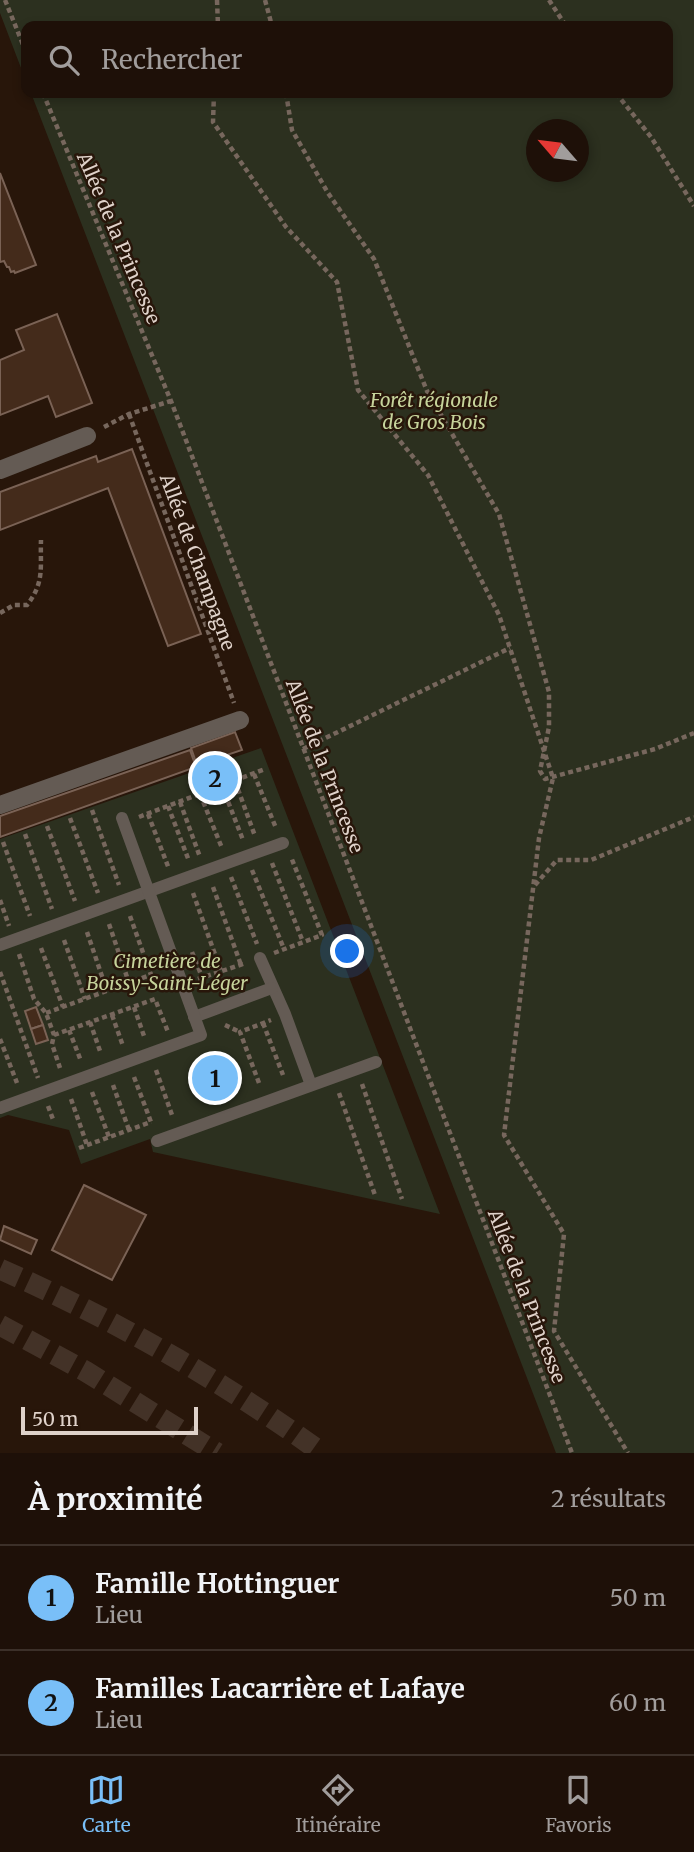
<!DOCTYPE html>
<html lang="fr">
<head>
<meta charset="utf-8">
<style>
	:root { --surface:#1e1008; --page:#261912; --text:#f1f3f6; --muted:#a19d9c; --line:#3c3029; --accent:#79bff8 }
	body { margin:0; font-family:Merriweather,serif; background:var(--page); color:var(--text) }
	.compass { position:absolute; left:526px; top:119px; width:63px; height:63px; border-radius:50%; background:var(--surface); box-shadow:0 4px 10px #0003; rotate:298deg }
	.scale { position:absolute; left:21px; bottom:18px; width:177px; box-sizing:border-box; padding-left:7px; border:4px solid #dfd2ca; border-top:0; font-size:19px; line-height:24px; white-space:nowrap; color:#dfd2ca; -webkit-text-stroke:5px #28160a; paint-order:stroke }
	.you { position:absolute; left:348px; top:952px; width:24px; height:24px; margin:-18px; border:5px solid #fff; border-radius:50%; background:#1a73e8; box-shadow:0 0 0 10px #1a73e833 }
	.badge { display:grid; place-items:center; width:46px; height:46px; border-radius:50%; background:var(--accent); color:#111; font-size:23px; font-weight:700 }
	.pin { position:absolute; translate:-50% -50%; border:4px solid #fff; box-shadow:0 2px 7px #0006 }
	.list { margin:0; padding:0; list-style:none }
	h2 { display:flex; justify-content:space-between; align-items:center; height:91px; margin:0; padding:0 28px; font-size:30px }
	h2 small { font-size:23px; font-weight:400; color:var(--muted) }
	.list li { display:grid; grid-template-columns:46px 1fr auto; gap:21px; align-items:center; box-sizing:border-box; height:105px; padding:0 28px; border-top:2px solid var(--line) }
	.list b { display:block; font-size:26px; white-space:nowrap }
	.list p { margin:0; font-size:23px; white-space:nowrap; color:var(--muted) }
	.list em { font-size:23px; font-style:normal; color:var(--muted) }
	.icon { flex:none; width:38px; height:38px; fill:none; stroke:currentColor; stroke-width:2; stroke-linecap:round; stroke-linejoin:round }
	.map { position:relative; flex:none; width:694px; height:1453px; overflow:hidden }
	.search { position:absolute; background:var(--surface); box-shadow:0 4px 10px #0003; left:21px; right:21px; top:21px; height:77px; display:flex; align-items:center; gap:18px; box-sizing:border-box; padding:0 24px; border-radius:14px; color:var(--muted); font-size:26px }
	.sheet { height:301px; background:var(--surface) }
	nav { display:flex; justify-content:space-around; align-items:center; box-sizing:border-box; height:98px; border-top:2px solid var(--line); background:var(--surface); font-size:19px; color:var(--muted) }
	nav a { display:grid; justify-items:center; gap:4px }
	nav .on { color:var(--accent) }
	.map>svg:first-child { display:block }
	.green { fill:#2c301f; fill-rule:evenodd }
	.building { fill:#442b1b; stroke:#7a6255; stroke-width:2 }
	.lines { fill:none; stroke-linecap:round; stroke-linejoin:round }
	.highway-tunnel { stroke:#433227; stroke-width:21; stroke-dasharray:21 10; stroke-linecap:butt }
	.path { stroke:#77675d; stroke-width:4.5; stroke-dasharray:5 3.5; stroke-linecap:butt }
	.lane { stroke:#645b54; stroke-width:12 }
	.street { stroke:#645b54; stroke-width:18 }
	.labels { text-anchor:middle; stroke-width:5; stroke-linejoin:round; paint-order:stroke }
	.street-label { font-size:19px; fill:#dfd2ca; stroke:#28160a }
	.park-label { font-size:19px; font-style:italic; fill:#c6d39b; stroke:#28160a }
</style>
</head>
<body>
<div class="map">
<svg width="694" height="1453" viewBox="0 0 694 1453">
	<rect width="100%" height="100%" fill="#28160a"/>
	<!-- green -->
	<g class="green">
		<path d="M0,0H694V1453H556L31,93H668V26H26V81L0,13ZM536,130H578V172H536Z"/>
		<path d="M261,748L440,1214L153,1152L150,1139L81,1164L69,1130L8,1115L0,1118V839Z"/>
	</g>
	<!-- building -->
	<g class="building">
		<path d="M0,173L36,265L15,273L14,271L11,272L9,267H7L4,261L0,262Z"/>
		<path d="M57,314L92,403L56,417L48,396L0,415V360L24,350L16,330Z"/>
		<path d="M132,449L201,634L168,646L108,488L0,530V492L96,456L98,462Z"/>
		<path d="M235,732L242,750L197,765L191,748Z"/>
		<path d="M190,750L196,767L0,837V816Z"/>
		<path d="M36,1007L43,1025L31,1029L25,1011Z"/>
		<path d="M43,1025L48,1040L36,1044L31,1029Z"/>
		<path d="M84,1185L146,1215L112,1280L52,1250Z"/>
		<path d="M4,1226L37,1240L31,1254L0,1240Z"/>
	</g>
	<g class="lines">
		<!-- highway-tunnel -->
		<g class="highway-tunnel">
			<path d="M0,1269C113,1319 222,1380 322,1453"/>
			<path d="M0,1325L85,1371L217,1453"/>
		</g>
		<!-- path -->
		<g class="path">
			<path d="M5,0L26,52"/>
			<path d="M217,0L218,26"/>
			<path d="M265,0L272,26"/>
			<path d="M549,0L566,26"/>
			<path d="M43,93L171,401L572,1453"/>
			<path d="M214,93L213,122L286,227L337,282L358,390L428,475L499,615L553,778L539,838L504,1135L564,1234L554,1331L628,1453"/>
			<path d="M286,93L292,130L328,193L374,259L427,391L499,514L549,692V727L540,771L545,779L655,749L694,733"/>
			<path d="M616,93L651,137L694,206"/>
			<path d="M129,414L234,703"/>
			<path d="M104,427L129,414L171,401"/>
			<path d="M0,613L14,605H27C45,582 40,567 41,540"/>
			<path d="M303,749L510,648"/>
			<path d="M254,774L276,828"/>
			<path d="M235,781L255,836"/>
			<path d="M222,786L243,840"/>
			<path d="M200,794L222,848"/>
			<path d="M180,802L200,857"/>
			<path d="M168,806L189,861"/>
			<path d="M92,810L119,885"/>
			<path d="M148,814L169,869"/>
			<path d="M139,817L265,769"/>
			<path d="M70,818L98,893"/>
			<path d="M47,826L75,901"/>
			<path d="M25,834L52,909"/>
			<path d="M3,842L30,916"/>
			<path d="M272,863L303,942"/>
			<path d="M252,870L284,949"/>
			<path d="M231,877L257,944"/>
			<path d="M535,885L557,860H591L694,817"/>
			<path d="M213,887L241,965"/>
			<path d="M193,893L221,971"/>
			<path d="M0,900L9,926"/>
			<path d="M130,916L151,975"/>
			<path d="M109,924L129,983"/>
			<path d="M87,932L107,991"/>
			<path d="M64,940L85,999"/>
			<path d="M41,948L63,1007"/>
			<path d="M192,952L202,977"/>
			<path d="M274,953L322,935L291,857"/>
			<path d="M19,954L34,999L46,1013L54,1035L52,1044L60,1068"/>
			<path d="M0,972L38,1078"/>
			<path d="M198,979L246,963"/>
			<path d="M134,1007L145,1039"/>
			<path d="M46,1013L153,974"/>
			<path d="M112,1015L123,1046"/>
			<path d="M90,1022L101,1054"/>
			<path d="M263,1023L283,1075"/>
			<path d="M225,1025L240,1032"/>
			<path d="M69,1030L81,1061"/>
			<path d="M54,1035L155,999L168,1032"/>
			<path d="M0,1039L17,1083"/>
			<path d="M156,1070L172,1115"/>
			<path d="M134,1077L151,1122"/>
			<path d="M259,1083L240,1032L271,1020"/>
			<path d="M362,1084L402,1199"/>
			<path d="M113,1085L129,1130"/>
			<path d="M92,1092L109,1137"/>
			<path d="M339,1093L375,1195"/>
			<path d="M71,1099L87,1145"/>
			<path d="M48,1106L54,1122"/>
			<path d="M79,1148L151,1122"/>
		</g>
		<!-- lane -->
		<g class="lane">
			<path d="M0,945L283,843"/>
			<path d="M260,958L285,1014L311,1085"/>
			<path d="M194,1017L272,988"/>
			<path d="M0,1108L201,1035L122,818"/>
			<path d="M157,1141L376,1062"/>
		</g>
		<!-- street -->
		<g class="street">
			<path d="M0,470L87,436"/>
			<path d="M0,805L240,720"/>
		</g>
	</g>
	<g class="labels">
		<!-- street labels -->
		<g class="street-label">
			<text transform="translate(119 238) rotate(67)" y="7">Allée de la Princesse</text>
			<text transform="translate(198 562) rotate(70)" y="7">Allée de Champagne</text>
			<text transform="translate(325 766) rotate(69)" y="7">Allée de la Princesse</text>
			<text transform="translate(527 1296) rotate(69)" y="7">Allée de la Princesse</text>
		</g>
		<!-- park labels -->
		<g class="park-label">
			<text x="434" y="407">Forêt régionale<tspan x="434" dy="22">de Gros Bois</tspan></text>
			<text x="167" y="968">Cimetière de<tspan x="167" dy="22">Boissy-Saint-Léger</tspan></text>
		</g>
	</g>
</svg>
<svg class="compass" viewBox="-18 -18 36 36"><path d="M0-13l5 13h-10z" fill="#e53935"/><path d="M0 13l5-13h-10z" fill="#a19d9c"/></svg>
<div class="scale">50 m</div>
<div class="you"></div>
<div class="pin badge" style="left:215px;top:1078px">1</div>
<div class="pin badge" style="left:215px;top:778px">2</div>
<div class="search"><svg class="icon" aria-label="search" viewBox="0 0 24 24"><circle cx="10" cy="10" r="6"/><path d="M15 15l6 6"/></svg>Rechercher</div>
</div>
<section class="sheet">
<h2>À proximité<small>2 résultats</small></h2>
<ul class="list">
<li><span class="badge">1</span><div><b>Famille Hottinguer</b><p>Lieu</p></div><em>50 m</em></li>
<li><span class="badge">2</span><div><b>Familles Lacarrière et Lafaye</b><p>Lieu</p></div><em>60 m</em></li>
</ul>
</section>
<nav>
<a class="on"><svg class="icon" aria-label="map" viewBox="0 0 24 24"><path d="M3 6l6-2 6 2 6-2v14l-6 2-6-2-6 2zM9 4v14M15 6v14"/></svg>Carte</a>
<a><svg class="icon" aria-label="directions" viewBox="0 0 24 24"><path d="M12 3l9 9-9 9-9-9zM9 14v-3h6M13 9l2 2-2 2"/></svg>Itinéraire</a>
<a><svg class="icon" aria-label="saved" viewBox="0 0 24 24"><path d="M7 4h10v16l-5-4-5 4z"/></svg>Favoris</a>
</nav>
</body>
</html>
